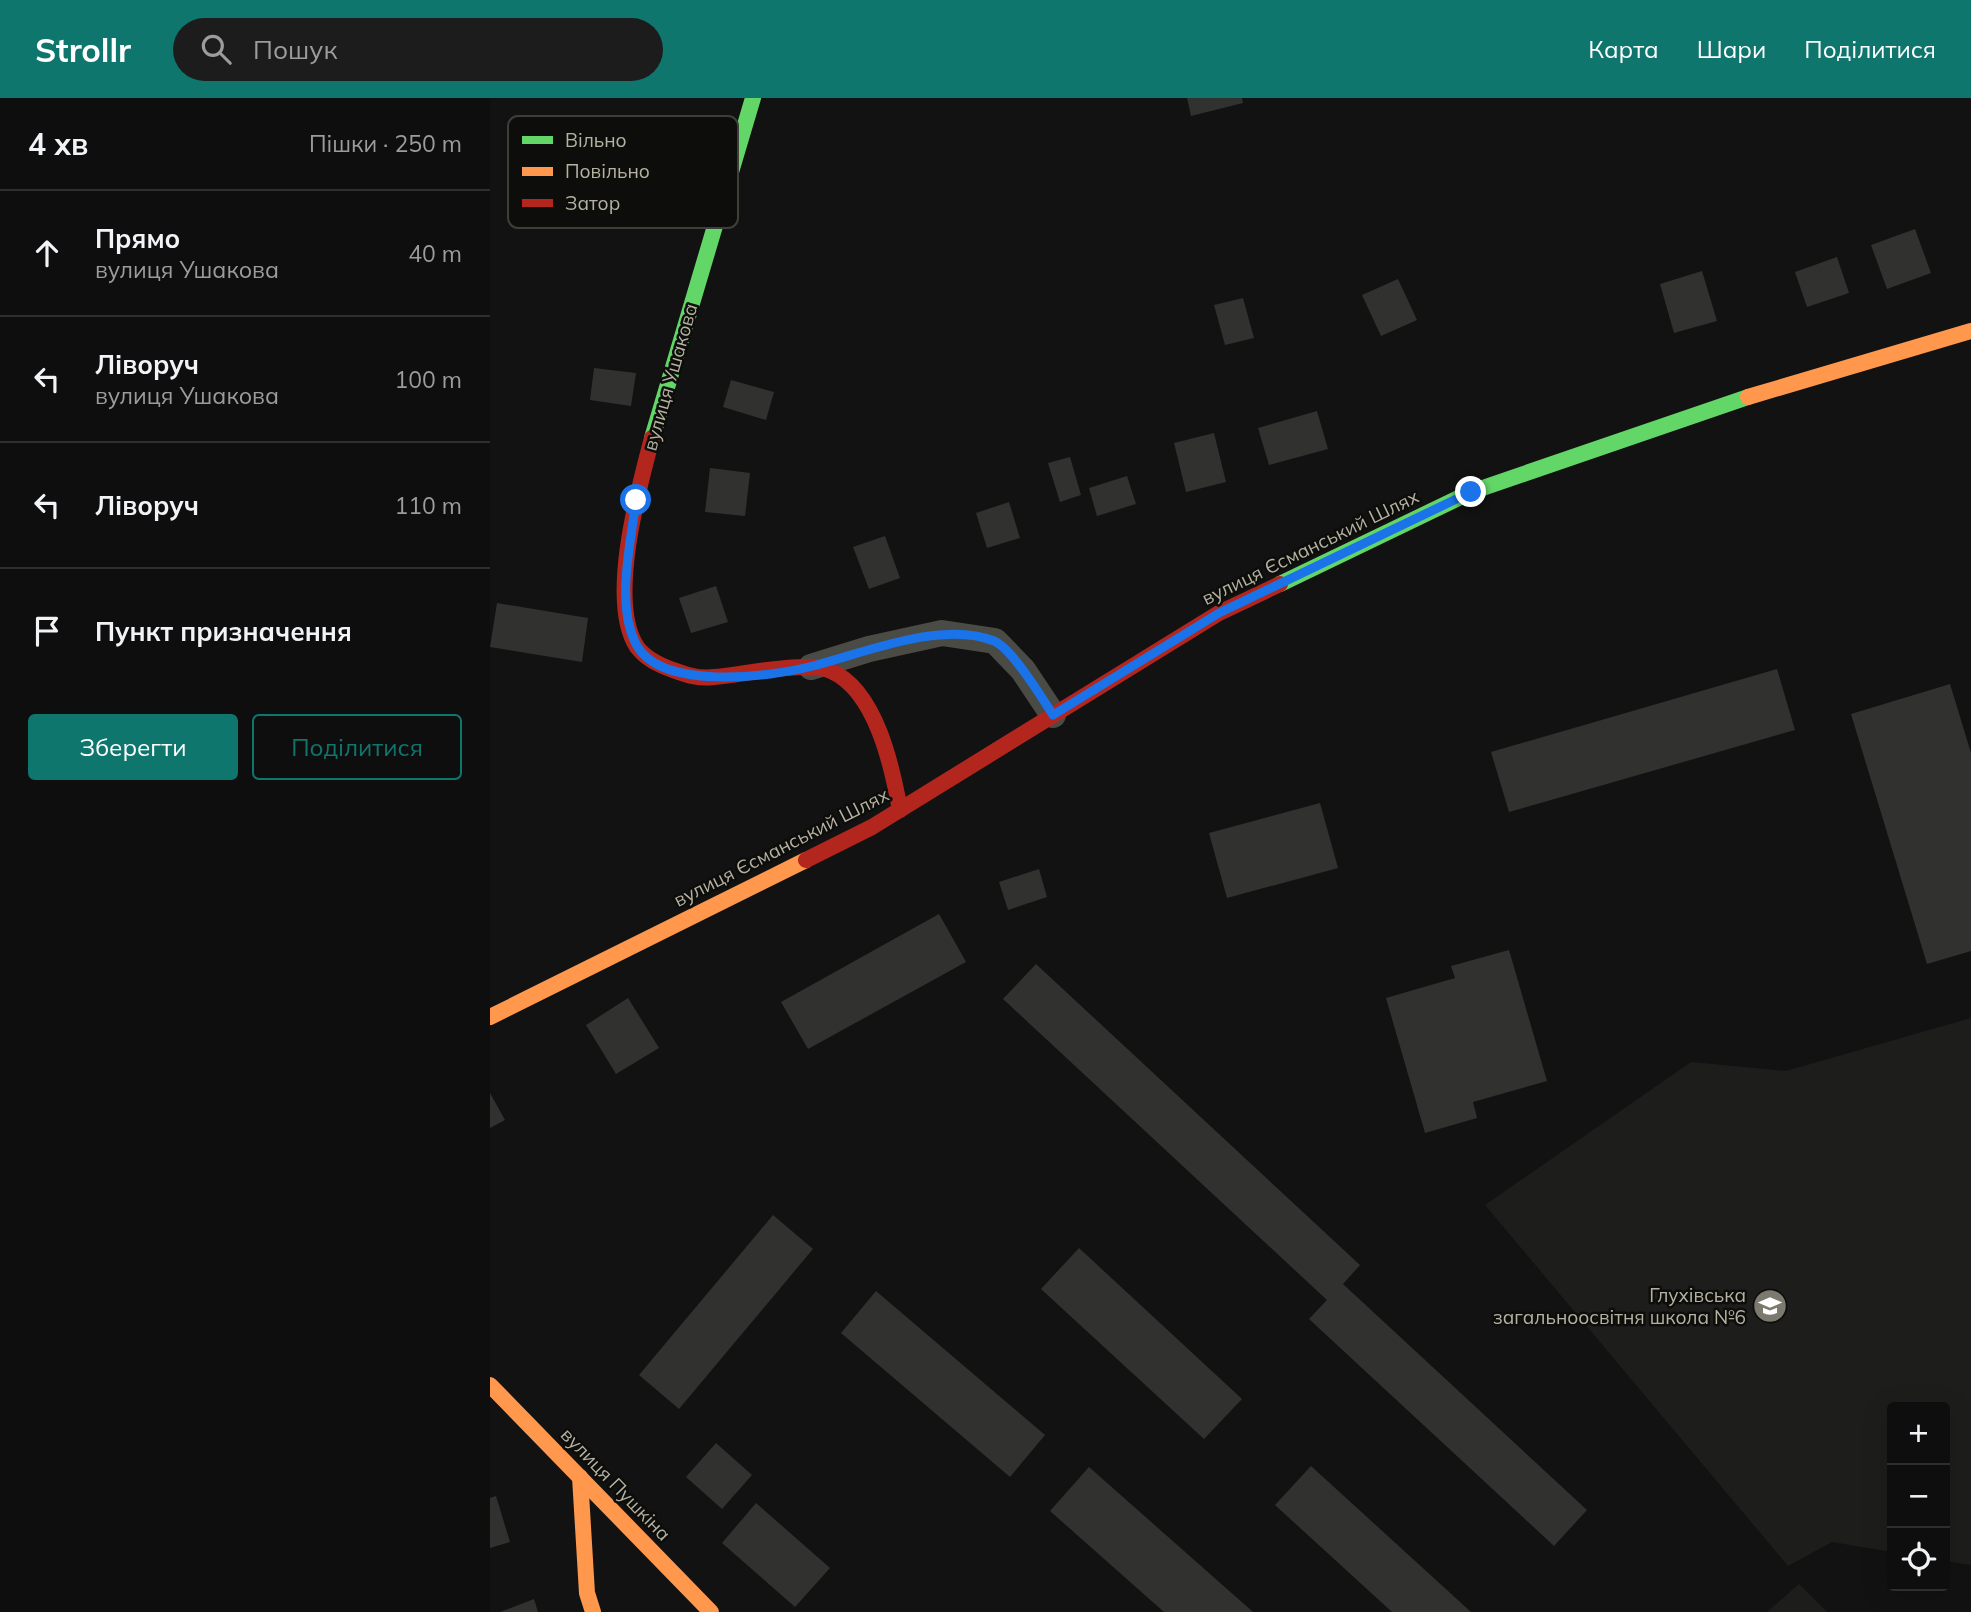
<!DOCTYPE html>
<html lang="uk">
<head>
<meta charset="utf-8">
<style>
	:root { --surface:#0e0e0e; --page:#1c1c1c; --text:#f1f3f6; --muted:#9b9c9e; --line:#2e2e2e; --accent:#0f766e }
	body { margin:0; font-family:Mulish,sans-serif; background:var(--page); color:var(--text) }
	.controls { position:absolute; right:21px; bottom:21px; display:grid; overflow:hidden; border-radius:7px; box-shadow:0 7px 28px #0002 }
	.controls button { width:63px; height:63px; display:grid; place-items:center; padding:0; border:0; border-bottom:2px solid var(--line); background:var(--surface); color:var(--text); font:35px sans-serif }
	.stop { position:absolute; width:21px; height:21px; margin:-16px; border:5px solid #1a73e8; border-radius:50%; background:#fff }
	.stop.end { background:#1a73e8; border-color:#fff; box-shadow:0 2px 7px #0008 }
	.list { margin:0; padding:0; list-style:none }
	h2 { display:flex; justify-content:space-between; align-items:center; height:91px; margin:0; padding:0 28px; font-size:30px }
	h2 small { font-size:23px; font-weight:400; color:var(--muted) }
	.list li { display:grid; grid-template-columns:46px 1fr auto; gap:21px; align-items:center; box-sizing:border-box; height:126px; padding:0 28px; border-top:2px solid var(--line) }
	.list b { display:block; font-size:26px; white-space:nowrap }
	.list p { margin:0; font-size:23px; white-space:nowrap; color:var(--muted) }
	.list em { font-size:23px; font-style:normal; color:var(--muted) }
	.actions { display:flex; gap:14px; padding:21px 28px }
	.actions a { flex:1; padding:16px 0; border:2px solid var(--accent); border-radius:7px; text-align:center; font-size:24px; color:var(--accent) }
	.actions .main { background:var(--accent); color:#fff }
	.icon { flex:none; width:38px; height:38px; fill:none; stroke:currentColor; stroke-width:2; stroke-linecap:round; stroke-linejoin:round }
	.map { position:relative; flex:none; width:1481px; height:1514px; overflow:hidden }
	header { display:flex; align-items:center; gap:42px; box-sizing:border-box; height:98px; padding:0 35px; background:var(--accent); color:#fff }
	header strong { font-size:33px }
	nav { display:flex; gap:38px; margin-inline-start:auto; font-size:24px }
	.search { width:490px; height:63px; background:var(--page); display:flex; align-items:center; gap:18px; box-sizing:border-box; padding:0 24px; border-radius:38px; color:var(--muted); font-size:26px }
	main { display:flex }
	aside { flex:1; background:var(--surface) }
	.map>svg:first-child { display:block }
	.built { fill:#1d1e1c }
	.building { fill:#31312f }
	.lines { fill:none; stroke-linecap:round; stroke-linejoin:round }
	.street { stroke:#4b4b46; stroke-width:26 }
	.fast { stroke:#63d668; stroke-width:16 }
	.slow { stroke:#ff974d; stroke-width:16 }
	.jam { stroke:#b3261e; stroke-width:16 }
	.route { stroke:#1a73e8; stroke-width:9 }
	.labels { text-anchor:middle; stroke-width:5; stroke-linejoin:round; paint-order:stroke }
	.street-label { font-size:19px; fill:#b5b2a1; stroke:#0d0e0c }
	.poi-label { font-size:19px; fill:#b5b2a1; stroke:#0d0e0c; text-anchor:end }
	.key { fill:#0d0e0c; stroke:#3f3f39; stroke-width:2 }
	.key-label { font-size:19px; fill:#b5b2a1 }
</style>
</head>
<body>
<header>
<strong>Strollr</strong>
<div class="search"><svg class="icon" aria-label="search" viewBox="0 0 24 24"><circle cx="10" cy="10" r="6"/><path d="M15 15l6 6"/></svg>Пошук</div>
<nav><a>Карта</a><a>Шари</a><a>Поділитися</a></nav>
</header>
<main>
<aside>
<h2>4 хв<small>Пішки · 250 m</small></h2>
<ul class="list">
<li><svg class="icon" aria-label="ahead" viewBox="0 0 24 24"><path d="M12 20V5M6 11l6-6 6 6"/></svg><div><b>Прямо</b><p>вулиця Ушакова</p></div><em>40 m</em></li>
<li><svg class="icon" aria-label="left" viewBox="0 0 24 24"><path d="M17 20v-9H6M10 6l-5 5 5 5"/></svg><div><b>Ліворуч</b><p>вулиця Ушакова</p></div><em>100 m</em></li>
<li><svg class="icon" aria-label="left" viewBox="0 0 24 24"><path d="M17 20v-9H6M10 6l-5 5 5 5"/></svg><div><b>Ліворуч</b></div><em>110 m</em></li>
<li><svg class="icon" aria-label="arrive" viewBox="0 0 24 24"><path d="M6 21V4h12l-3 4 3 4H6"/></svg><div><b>Пункт призначення</b></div></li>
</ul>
<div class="actions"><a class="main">Зберегти</a><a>Поділитися</a></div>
</aside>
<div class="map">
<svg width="1481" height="1514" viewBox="0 0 1481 1514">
	<rect width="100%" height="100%" fill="#121212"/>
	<!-- built -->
	<g class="built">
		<path d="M1481,920V1467L1455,1463V1309H1402V1454L1342,1444L1298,1468L995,1107L1201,964L1296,973Z"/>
		<path d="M1309,1486L1337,1514H1277Z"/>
	</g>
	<!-- building -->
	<g class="building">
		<path d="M697,0H752L753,5L701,18Z"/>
		<path d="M1425,131L1441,175L1397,191L1381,147Z"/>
		<path d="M1347,159L1359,195L1317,209L1305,174Z"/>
		<path d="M1212,173L1227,223L1184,235L1170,186Z"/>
		<path d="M908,181L927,222L891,238L872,197Z"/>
		<path d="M753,200L764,240L735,247L724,207Z"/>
		<path d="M104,270L146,275L141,308L100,302Z"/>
		<path d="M241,282L284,294L276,322L233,309Z"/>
		<path d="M827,313L838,351L779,367L768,330Z"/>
		<path d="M724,335L736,384L696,394L684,345Z"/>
		<path d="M580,359L591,397L570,404L558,365Z"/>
		<path d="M220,370L260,375L255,418L215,414Z"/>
		<path d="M637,378L646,406L607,418L599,390Z"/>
		<path d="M519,404L530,440L497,450L486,415Z"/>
		<path d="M395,438L410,480L379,491L363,449Z"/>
		<path d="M226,488L238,524L201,535L189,500Z"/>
		<path d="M7,505L98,520L92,564L0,549Z"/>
		<path d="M1287,571L1305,632L1019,714L1001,654Z"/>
		<path d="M1460,586L1481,655V853L1437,866L1361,616Z"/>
		<path d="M830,705L848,770L737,800L719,735Z"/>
		<path d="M549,771L557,799L518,812L509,784Z"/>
		<path d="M449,816L476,864L318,951L291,904Z"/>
		<path d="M1019,852L1057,983L983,1004L987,1020L935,1035L896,900L965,880L961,868Z"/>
		<path d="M546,866L870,1167L853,1186L1097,1412L1064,1448L819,1221L837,1202L513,901Z"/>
		<path d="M138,900L169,950L126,976L96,927Z"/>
		<path d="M0,995L15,1022L0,1030Z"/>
		<path d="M283,1117L323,1151L189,1311L149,1277Z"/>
		<path d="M589,1150L752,1301L714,1341L551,1191Z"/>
		<path d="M386,1193L555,1337L520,1379L351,1235Z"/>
		<path d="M226,1345L262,1377L232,1411L196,1379Z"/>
		<path d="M821,1368L981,1514H902L785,1407Z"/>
		<path d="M599,1369L763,1514H674L560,1413Z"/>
		<path d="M6,1398L20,1444L0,1450V1400Z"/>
		<path d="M266,1405L340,1470L305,1509L232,1445Z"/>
		<path d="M44,1501L48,1514H10Z"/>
	</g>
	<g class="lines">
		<!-- street -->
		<path class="street" d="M321,569L379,551L452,535L505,543L533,572L563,617"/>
		<!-- fast -->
		<g class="fast">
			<path d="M162,340L263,0"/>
			<path d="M790,486L981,394L1258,299"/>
		</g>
		<!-- slow -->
		<g class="slow">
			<path d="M1258,299L1481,233"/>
			<path d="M0,919L316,762"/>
			<path d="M0,1287L221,1514"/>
			<path d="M90,1379L97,1495L103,1514"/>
		</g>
		<!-- jam -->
		<g class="jam">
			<path d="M162,340C149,389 117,504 147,549C156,561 169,567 183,572C197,577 208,581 224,579C251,577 318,562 341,573C386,593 402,668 410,712"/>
			<path d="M316,762L382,729L729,515L790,486"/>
		</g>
	</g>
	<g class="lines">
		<!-- route -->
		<path class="route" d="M146,402C141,444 126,504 145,544C168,594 280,579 323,568C374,555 452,522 504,543C522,550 552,600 563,617L729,515L981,394"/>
	</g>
	<!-- icons -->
	<defs>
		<g id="school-disc" transform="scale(1.75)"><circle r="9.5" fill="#7c7a6f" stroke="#0d0e0c"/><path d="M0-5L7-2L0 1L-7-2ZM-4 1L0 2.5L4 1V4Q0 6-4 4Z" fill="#fff"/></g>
	</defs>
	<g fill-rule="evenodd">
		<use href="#school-disc" x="1280" y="1208"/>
	</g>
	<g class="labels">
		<!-- street labels -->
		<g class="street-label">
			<text transform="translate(180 279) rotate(-74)" y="7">вулиця Ушакова</text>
			<text transform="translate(820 449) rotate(-26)" y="7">вулиця Єсманський Шлях</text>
			<text transform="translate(291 749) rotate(-27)" y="7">вулиця Єсманський Шлях</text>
			<text transform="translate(126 1386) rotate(46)" y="7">вулиця Пушкіна</text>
		</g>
		<!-- poi labels -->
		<g class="poi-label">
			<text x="1256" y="1204">Глухівська<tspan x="1256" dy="22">загальноосвітня школа №6</tspan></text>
		</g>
	</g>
	<!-- legend -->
	<rect x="18" y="18" width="230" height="112" rx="10" class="key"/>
	<rect x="32" y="38" width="31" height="8" fill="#63d668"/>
	<rect x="32" y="69" width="31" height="9" fill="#ff974d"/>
	<rect x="32" y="101" width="31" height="8" fill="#b3261e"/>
	<g class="key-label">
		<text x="75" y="49">Вільно</text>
		<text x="75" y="80">Повільно</text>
		<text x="75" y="112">Затор</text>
	</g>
</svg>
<div class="controls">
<button>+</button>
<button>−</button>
<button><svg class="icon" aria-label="locate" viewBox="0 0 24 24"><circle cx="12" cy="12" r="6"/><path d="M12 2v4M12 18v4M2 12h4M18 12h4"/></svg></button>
</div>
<div class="stop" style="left:146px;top:402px"></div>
<div class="stop end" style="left:981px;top:394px"></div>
</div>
</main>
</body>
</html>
